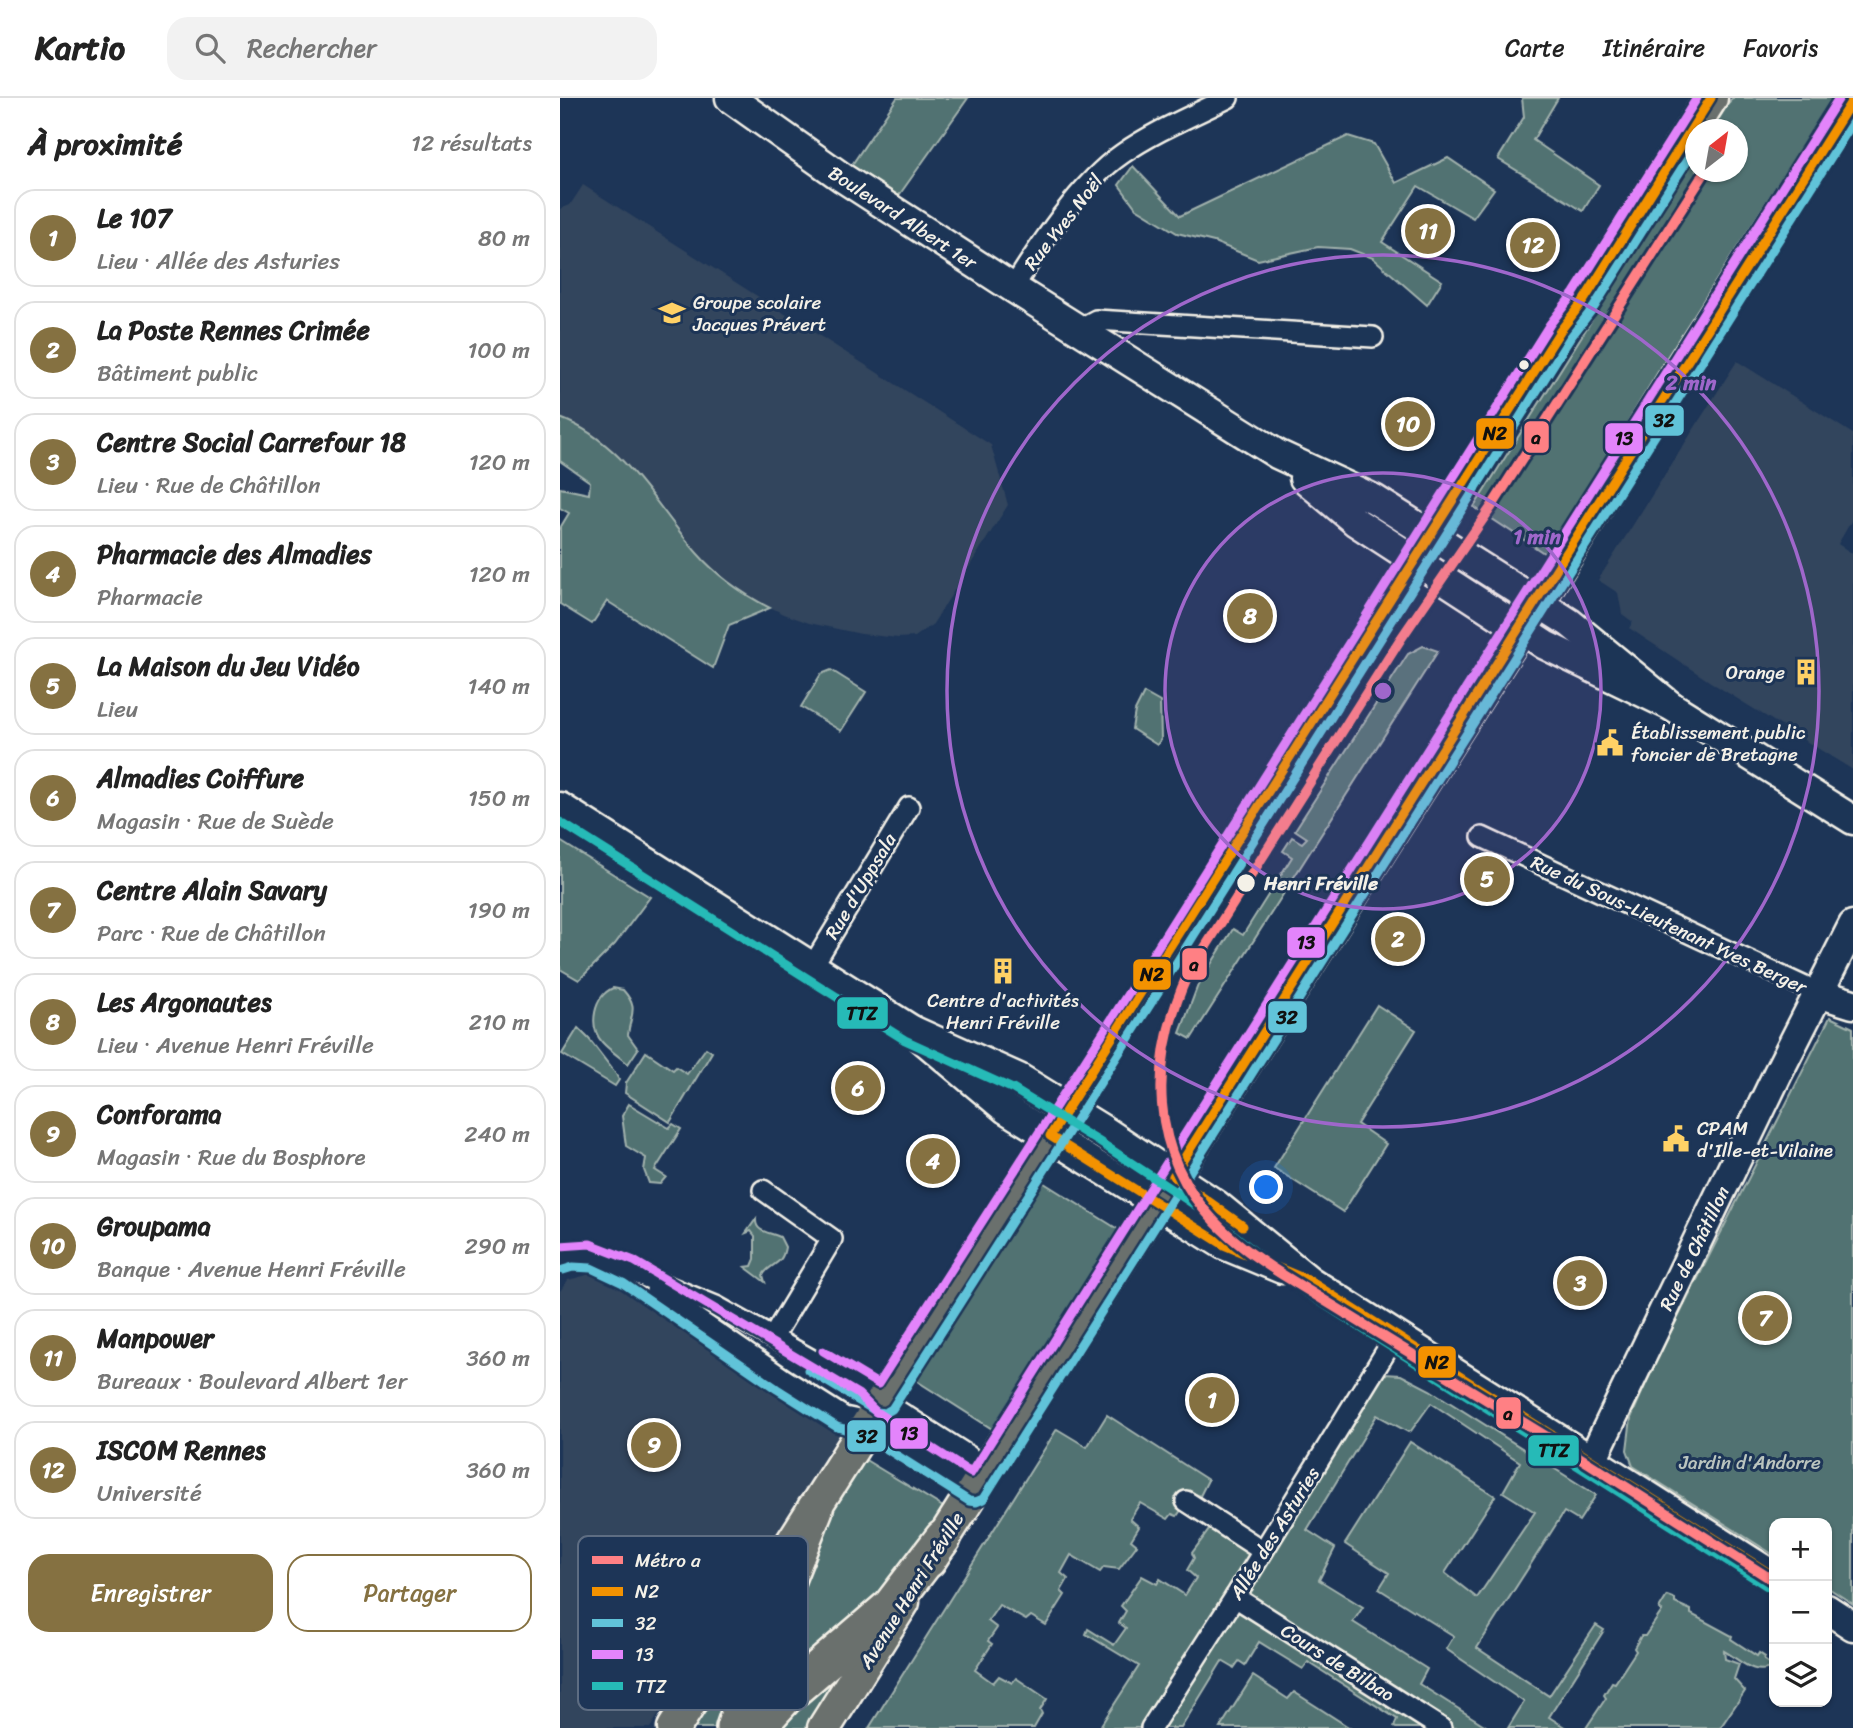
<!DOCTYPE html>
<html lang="fr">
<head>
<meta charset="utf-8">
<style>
	:root { --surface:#fff; --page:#f2f2f2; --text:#222; --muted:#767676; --line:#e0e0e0; --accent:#857141 }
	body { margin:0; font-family:Sriracha,sans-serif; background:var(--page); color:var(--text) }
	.controls { position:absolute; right:21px; bottom:21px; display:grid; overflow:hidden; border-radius:14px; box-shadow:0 2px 5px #0004 }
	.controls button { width:63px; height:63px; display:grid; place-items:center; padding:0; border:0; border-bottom:2px solid var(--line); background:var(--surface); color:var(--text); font:35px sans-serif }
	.compass { position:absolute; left:1125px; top:21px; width:63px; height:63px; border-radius:50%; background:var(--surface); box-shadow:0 2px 5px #0004; rotate:31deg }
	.you { position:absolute; left:707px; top:1090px; width:24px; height:24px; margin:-18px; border:5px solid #fff; border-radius:50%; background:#1a73e8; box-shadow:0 0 0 10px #1a73e833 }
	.badge { display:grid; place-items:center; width:46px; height:46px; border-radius:50%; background:var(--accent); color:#fff; font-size:23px; font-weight:700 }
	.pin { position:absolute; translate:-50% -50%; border:4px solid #fff; box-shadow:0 2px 7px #0006 }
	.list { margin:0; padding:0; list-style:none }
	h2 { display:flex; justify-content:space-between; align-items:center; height:91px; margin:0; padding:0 28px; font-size:30px }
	h2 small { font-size:23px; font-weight:400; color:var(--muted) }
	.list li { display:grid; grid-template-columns:46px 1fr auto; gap:21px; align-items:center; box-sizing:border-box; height:98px; margin:0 14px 14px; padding:0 14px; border:2px solid var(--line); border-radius:21px }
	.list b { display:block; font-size:26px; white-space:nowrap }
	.list p { margin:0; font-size:23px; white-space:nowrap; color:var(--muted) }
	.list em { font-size:23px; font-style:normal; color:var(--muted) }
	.actions { display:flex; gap:14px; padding:21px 28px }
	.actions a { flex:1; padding:16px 0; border:2px solid var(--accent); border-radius:21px; text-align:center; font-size:24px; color:var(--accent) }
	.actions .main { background:var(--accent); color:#fff }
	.icon { flex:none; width:38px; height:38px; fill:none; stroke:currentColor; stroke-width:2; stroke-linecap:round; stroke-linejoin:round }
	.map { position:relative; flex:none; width:1293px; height:1630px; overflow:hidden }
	header { display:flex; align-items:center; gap:42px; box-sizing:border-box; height:98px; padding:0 35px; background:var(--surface); border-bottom:2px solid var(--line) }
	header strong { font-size:33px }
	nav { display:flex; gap:38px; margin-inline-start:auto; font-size:24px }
	.search { width:490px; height:63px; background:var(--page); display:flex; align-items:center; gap:18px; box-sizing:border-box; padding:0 24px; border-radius:21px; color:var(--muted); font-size:26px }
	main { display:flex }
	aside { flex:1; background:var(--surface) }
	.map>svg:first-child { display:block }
	.built { fill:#31445d }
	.green { fill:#517272; stroke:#a2b2ad; stroke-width:2 }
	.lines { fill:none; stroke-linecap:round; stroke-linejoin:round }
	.street-casing { stroke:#f4f1e8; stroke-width:24 }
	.secondary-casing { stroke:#f4f1e8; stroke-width:33 }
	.primary-casing { stroke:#f4f1e8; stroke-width:37 }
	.highway-casing { stroke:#f4f1e8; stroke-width:40 }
	.street { stroke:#1d3557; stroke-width:19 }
	.secondary { stroke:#1d3557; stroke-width:28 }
	.primary { stroke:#6b706d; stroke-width:32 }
	.highway { stroke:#6b706d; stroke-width:35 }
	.bus-1-casing { stroke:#1d3557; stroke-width:14 }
	.bus-2-casing { stroke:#1d3557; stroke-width:14 }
	.bus-3-casing { stroke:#1d3557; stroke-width:14 }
	.bus-4-casing { stroke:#1d3557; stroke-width:14 }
	.bus-1 { stroke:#f39200; stroke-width:9 }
	.bus-2 { stroke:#61c3d9; stroke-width:9 }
	.bus-3 { stroke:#e384fb; stroke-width:9 }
	.bus-4 { stroke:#26bab7; stroke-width:9 }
	.metro-1-casing { stroke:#1d3557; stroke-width:16 }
	.metro-1 { stroke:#ff8084; stroke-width:10 }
	.ring { fill:none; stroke:#9f67cb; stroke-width:3.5 }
	.bus-dot { fill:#f4f1e8; stroke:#1d3557; stroke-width:2.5 }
	.labels { text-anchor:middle; stroke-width:6; stroke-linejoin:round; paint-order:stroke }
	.street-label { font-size:19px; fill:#f4f1e8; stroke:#1d3557 }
	.poi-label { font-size:19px; fill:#f4f1e8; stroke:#1d3557; text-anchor:start }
	.stop-label { font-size:19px; font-weight:bold; fill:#f4f1e8; stroke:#1d3557; text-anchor:start }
	.park-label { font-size:19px; fill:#bbc5bf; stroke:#1d3557 }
	.key { fill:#1d3557; stroke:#5e6d82; stroke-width:2 }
	.key-label { font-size:19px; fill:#f4f1e8 }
	.centre { fill:#9f67cb; stroke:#1d3557; stroke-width:3.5 }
	.ring-label { font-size:21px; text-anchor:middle; font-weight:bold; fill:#9f67cb; stroke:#1d3557; stroke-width:6; stroke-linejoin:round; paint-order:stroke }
	.line-badge { stroke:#1d3557; stroke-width:2.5 }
	.pale-badge-label { font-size:19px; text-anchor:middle; font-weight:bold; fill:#111 }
</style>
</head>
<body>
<header>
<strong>Kartio</strong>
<div class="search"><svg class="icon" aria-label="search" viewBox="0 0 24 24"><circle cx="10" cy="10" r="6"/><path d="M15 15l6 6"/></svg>Rechercher</div>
<nav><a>Carte</a><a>Itinéraire</a><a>Favoris</a></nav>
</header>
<main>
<aside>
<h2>À proximité<small>12 résultats</small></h2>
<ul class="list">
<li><span class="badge">1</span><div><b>Le 107</b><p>Lieu · Allée des Asturies</p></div><em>80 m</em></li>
<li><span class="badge">2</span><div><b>La Poste Rennes Crimée</b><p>Bâtiment public</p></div><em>100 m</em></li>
<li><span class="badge">3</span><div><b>Centre Social Carrefour 18</b><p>Lieu · Rue de Châtillon</p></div><em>120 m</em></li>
<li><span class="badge">4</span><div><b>Pharmacie des Almadies</b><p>Pharmacie</p></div><em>120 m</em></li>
<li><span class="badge">5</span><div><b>La Maison du Jeu Vidéo</b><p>Lieu</p></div><em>140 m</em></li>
<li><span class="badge">6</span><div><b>Almadies Coiffure</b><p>Magasin · Rue de Suède</p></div><em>150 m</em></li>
<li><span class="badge">7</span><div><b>Centre Alain Savary</b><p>Parc · Rue de Châtillon</p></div><em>190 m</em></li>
<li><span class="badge">8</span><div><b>Les Argonautes</b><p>Lieu · Avenue Henri Fréville</p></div><em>210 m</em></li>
<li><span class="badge">9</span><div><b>Conforama</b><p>Magasin · Rue du Bosphore</p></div><em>240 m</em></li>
<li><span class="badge">10</span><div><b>Groupama</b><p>Banque · Avenue Henri Fréville</p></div><em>290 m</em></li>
<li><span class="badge">11</span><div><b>Manpower</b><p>Bureaux · Boulevard Albert 1er</p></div><em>360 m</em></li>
<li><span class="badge">12</span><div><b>ISCOM Rennes</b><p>Université</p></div><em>360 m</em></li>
</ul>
<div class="actions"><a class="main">Enregistrer</a><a>Partager</a></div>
</aside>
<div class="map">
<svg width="1293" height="1630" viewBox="0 0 1293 1630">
	<rect width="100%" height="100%" fill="#1d3557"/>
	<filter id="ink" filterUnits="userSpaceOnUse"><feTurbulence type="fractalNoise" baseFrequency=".0143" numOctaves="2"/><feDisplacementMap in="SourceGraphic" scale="14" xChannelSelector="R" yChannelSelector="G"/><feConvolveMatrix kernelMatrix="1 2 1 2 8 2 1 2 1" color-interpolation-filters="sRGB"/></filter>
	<g filter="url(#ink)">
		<!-- built -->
		<g class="built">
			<path d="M23,87L431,347L448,407L373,526L355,539L338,540L301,536L249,525L224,516L192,500L156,474L137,455L101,407L50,351L14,325L0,320V111L10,107Z"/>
			<path d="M1177,263L1293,336V420L1278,446L1293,456V672L1155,587L1069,530L1073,524L1062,516L1058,495L1038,482Z"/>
			<path d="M46,1172L295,1322L274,1347L90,1630H0V1193L8,1182Z"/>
		</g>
		<!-- green -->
		<g class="green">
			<path d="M337,0H408L330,110L283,80Z"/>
			<path d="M962,0H998L973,42L1039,87L1023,113L938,61L964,19Z"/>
			<path d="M1172,0H1277L987,457L914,409L1135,58L1136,74H1178V32L1152,31Z"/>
			<path d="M788,38L814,46L836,85L888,60L934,91L913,120L858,88L822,144L882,183L867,207L813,160L790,151L758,149L698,162L654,144L617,135L576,110L559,87L573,68L620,118Z"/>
			<path d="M0,320C63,343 95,407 137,455C157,478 183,496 210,510L169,527L153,570L47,503L32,526L0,506V430L9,415L0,410V390L29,396L30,384L0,363Z"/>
			<path d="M863,548L878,553L631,941L620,935L638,887L673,831L683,837L732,759L723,753L732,739L742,745L747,740L735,732L848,556Z"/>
			<path d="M271,572L306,594L281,633L241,609L261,576Z"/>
			<path d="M584,595L600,604L601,641L597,647L572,631L575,613Z"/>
			<path d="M0,743L90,799L55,846L19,882L0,871Z"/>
			<path d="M53,890L63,892C80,911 70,916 68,937L78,951L68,966C60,959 49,952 42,944C28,928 34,898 53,890Z"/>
			<path d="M817,907L856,932L797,1026L826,1046L783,1114L714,1070Z"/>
			<path d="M1270,919L1293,930V1506L1267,1489V1425H1214V1457L1073,1368L1067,1352L1071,1320L1093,1269Z"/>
			<path d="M18,930L29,941L56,976L59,982L55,988L2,956Z"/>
			<path d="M146,950L152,954L110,1024L65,995L66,985L86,954L113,972L116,969L127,976Z"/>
			<path d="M69,1006L109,1030L113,1026L121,1031L95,1072L106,1079L100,1086L89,1085L84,1072L86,1060L66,1048L62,1018Z"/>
			<path d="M476,1080L564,1135L437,1334L349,1278Z"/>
			<path d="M196,1121C195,1135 210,1134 220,1139L225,1149C222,1169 211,1164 203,1177L205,1184L185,1169L192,1168L195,1161V1138L191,1133L186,1135Z"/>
			<path d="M824,1276L841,1277L870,1292L1036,1397L1019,1423L1004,1414L917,1550L989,1598L1036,1527L1044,1532L989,1619L1006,1630H948L964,1604L886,1551L894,1538L819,1491L829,1475L785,1446L850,1344L935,1398L885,1475L917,1500L975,1414L943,1394L960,1364L871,1305L851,1333L848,1334L817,1317L747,1432L775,1450L759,1482L803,1509L793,1524L867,1571L859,1586L929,1630H836L834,1629L837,1621L748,1564L743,1571L699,1544L685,1567L679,1563L674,1570L662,1563L621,1630H596L804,1279Z"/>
			<path d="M547,1317L648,1382L640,1398L633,1395L617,1418L612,1416L608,1421L580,1405L570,1421L579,1429L571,1442L577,1447L559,1471L544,1469L540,1474L511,1457L501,1475L508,1481L501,1493L505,1497L486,1527L471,1518L466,1522L439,1507L428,1523L437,1530L428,1543L432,1546L415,1572L433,1585L439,1578L452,1585L456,1580L487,1601L480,1612L482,1616L474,1630H309L497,1331L527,1349Z"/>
			<path d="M299,1358L388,1412L335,1484L185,1630L245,1456Z"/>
			<path d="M652,1428L693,1457L585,1630H543L541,1627L579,1568L526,1536L528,1531L554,1547L566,1530L559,1525L566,1513L561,1508L582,1478L597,1486L600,1481L625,1497L636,1480L627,1472L634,1460L632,1455Z"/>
			<path d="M1107,1498L1115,1501V1505L1131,1512V1516L1172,1538L1171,1541L1197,1558L1199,1555L1205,1559L1204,1562L1213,1568C1195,1580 1179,1561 1164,1553L1165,1561L1179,1566L1174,1581L1185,1593L1160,1630H1026L1046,1600L1044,1597L1052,1584L1055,1585L1076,1553L1074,1550L1081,1538H1085L1102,1513L1099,1511Z"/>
			<path d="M321,1526L257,1630H209Z"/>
			<path d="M193,1555L169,1630H127L160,1578Z"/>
			<path d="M693,1578L728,1601L734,1594L790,1630H660Z"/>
		</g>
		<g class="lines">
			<!-- street casing -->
			<g class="street-casing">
				<g id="street">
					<path d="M453,190C480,147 520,85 562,56C595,33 632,18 668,0"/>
					<path d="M519,231L536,222L813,239"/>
					<path d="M922,739L1258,895"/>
					<path d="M252,869L349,709"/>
					<path d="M203,1092L272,1141L213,1239"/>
					<path d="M0,1160L12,1157L34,1158L156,1208L304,1291L409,1358L415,1392"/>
					<path d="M96,1193L224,1281L284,1319L308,1324L415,1392"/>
					<path d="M626,1403L703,1453"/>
					<path d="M675,1499L881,1630"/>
					<path d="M591,1630L675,1499L836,1237"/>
				</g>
			</g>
			<!-- secondary casing -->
			<g class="secondary-casing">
				<g id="secondary">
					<path d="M170,0L283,80L453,190L717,356L814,401L1010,525L1111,608"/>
					<path d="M744,380L796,424L985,547L1111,608L1293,722"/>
					<path d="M0,709L352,932L446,1011L664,1147L722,1171"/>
					<path d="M1258,895L1293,906"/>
					<path d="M352,932L459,980L545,1033L657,1107L750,1183L1214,1478"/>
					<path d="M1032,1362L1218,975L1293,827"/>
					<path d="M1267,1511L1293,1528"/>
				</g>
			</g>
			<!-- primary casing -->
			<g class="primary-casing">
				<g id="primary">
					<path d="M369,1463L988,487L1123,267L1293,1"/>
					<path d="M114,1630L588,887L1000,233L1024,202L1151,0"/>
					<path d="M264,1630L343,1504"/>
				</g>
			</g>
			<!-- highway casing -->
			<g class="highway-casing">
				<g id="highway">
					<path d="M163,1555L188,1544L210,1524"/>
					<path d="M174,1630L210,1524L255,1411"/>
					<path d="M197,1630L225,1599L331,1508L383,1440"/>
				</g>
			</g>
			<!-- street -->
			<use href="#street" class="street"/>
			<!-- secondary -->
			<use href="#secondary" class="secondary"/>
			<!-- primary -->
			<use href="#primary" class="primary"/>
			<!-- highway -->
			<use href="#highway" class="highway"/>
			<!-- bus-1 casing -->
			<g class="bus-1-casing">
				<g id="bus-1">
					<path d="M1151,0L1024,202L1000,233L490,1038L664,1147L750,1183L1214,1478"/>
					<path d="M683,1128L613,1078L1293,1"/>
				</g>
			</g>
			<!-- bus-2 casing -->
			<g class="bus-2-casing">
				<g id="bus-2">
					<path d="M3,1172L13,1169L31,1170L63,1185L217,1291L277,1329L303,1336L409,1403L416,1404L423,1401L1293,24"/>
					<path d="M248,1272L317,1314L325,1315L332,1311L598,894L1010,240L1034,209L1136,48"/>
				</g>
			</g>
			<!-- bus-3 casing -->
			<g class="bus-3-casing">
				<g id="bus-3">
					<path d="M0,1148L30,1146L74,1163L298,1296L316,1314L411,1375L1279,0"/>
					<path d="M263,1253L318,1286L578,880L990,226L1014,195L1137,0"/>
				</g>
			</g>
			<!-- bus-4 casing -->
			<g class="bus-4-casing">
				<path id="bus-4" d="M0,724L345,942L453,991L538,1043L650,1117L743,1193L1207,1488"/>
			</g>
			<!-- bus-1 -->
			<use href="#bus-1" class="bus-1"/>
			<!-- bus-2 -->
			<use href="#bus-2" class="bus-2"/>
			<!-- bus-3 -->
			<use href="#bus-3" class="bus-3"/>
			<!-- bus-4 -->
			<use href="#bus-4" class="bus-4"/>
			<!-- metro-1 casing -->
			<g class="metro-1-casing">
				<path id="metro-1" d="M1145,74L932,408L840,542L627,878C590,962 588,1054 655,1124C675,1145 699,1162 723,1177L997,1345L1214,1483"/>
			</g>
			<!-- metro-1 -->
			<use href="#metro-1" class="metro-1"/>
		</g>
	</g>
	<!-- distance rings -->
	<circle cx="823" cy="593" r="218" fill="#9f67cb" fill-opacity=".12"/>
	<g class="ring">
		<circle cx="823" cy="593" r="218"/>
		<circle cx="823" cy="593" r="436"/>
	</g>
	<!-- icons -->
	<defs>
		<g id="school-bare" transform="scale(2.1)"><path d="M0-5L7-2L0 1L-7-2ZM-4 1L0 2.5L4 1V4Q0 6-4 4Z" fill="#ffd166" stroke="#1d3557" stroke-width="2.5" paint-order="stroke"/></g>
		<g id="building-bare" transform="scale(2.1)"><path d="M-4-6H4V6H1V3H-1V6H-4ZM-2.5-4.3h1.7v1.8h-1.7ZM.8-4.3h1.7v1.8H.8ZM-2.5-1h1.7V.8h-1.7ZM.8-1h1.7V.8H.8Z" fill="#ffd166" stroke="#1d3557" stroke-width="2.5" paint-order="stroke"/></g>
		<g id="civic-bare" transform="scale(2.1)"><path d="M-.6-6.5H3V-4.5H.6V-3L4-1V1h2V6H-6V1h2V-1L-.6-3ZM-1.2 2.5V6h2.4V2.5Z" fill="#ffd166" stroke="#1d3557" stroke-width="2.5" paint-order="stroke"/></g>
	</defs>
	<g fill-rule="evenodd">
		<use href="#school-bare" x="112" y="215"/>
		<use href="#building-bare" x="1246" y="574"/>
		<use href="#civic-bare" x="1050" y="645"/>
		<use href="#building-bare" x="443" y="873"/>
		<use href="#civic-bare" x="1116" y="1041"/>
	</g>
	<!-- markers -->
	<g class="bus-dot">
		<circle cx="964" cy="267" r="6"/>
		<circle cx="686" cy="785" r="10"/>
	</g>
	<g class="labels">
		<!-- street labels -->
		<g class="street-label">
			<text transform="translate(343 119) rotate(33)" y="7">Boulevard Albert 1er</text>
			<text transform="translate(503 124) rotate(-52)" y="7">Rue Yves Noël</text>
			<text transform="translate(300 788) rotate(-59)" y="7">Rue d'Uppsala</text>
			<text transform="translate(1109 826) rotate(25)" y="7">Rue du Sous-Lieutenant Yves Berger</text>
			<text transform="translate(1134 1150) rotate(-64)" y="7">Rue de Châtillon</text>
			<text transform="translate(714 1435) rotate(-58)" y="7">Allée des Asturies</text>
			<text transform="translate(351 1492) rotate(-58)" y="7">Avenue Henri Fréville</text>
			<text transform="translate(778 1564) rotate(32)" y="7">Cours de Bilbao</text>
		</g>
		<!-- poi labels -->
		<g class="poi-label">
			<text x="133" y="211">Groupe scolaire<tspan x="133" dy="22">Jacques Prévert</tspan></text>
			<text x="1225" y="581" text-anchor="end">Orange</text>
			<text x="1071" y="641">Établissement public<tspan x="1071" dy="22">foncier de Bretagne</tspan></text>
			<text x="443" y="909" text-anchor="middle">Centre d'activités<tspan x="443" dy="22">Henri Fréville</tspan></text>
			<text x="1137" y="1037">CPAM<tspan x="1137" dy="22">d'Ille-et-Vilaine</tspan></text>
		</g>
		<!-- stop labels -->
		<g class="stop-label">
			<text x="704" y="792">Henri Fréville</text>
		</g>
		<!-- park labels -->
		<g class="park-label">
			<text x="1190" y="1371">Jardin d'Andorre</text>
		</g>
	</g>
	<!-- legend -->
	<rect x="18" y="1438" width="230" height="174" rx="10" class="key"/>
	<rect x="32" y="1458" width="31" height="8" fill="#ff8084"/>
	<rect x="32" y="1489" width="31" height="9" fill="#f39200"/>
	<rect x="32" y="1521" width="31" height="8" fill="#61c3d9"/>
	<rect x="32" y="1552" width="31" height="9" fill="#e384fb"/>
	<rect x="32" y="1584" width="31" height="8" fill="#26bab7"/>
	<g class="key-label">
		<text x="75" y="1469">Métro a</text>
		<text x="75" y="1500">N2</text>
		<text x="75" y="1532">32</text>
		<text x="75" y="1563">13</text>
		<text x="75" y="1595">TTZ</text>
	</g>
	<circle cx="823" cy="593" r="10" class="centre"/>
	<g class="ring-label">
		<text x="1131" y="292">2 min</text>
		<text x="977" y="446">1 min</text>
	</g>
	<g class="line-badge">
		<rect x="1084" y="306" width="41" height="33" rx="7" fill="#61c3d9"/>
		<rect x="915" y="319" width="40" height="33" rx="7" fill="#f39200"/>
		<rect x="963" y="322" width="27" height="34" rx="7" fill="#ff8084"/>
		<rect x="1044" y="324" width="40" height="33" rx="7" fill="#e384fb"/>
		<rect x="726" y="828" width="40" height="33" rx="7" fill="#e384fb"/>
		<rect x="621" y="849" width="27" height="34" rx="7" fill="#ff8084"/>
		<rect x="572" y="860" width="40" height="33" rx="7" fill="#f39200"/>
		<rect x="276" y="898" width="53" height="34" rx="7" fill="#26bab7"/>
		<rect x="707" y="902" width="41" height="34" rx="7" fill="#61c3d9"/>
		<rect x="857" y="1247" width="40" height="34" rx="7" fill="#f39200"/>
		<rect x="935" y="1298" width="27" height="34" rx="7" fill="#ff8084"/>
		<rect x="329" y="1319" width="40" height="33" rx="7" fill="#e384fb"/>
		<rect x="286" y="1321" width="41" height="34" rx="7" fill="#61c3d9"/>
		<rect x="967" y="1336" width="53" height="33" rx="7" fill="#26bab7"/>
	</g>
	<g class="pale-badge-label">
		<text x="1104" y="329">32</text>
		<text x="935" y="342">N2</text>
		<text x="976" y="346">a</text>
		<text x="1064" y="347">13</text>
		<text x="746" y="851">13</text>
		<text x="634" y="873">a</text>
		<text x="592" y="883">N2</text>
		<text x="302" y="922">TTZ</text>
		<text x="727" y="926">32</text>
		<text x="877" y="1271">N2</text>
		<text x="948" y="1322">a</text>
		<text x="349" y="1342">13</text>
		<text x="307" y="1345">32</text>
		<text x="994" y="1359">TTZ</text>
	</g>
</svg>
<div class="controls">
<button>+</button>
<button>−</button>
<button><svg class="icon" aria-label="layers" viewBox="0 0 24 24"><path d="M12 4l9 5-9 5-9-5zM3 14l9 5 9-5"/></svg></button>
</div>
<svg class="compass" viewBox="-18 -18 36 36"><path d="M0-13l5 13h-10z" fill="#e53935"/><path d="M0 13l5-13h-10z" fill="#767676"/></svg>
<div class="you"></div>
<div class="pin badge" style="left:652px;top:1302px">1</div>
<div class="pin badge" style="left:838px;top:841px">2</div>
<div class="pin badge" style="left:1020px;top:1185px">3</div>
<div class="pin badge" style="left:373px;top:1063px">4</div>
<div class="pin badge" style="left:927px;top:781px">5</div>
<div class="pin badge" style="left:298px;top:990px">6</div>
<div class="pin badge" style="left:1205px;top:1220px">7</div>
<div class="pin badge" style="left:690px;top:518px">8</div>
<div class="pin badge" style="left:94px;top:1347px">9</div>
<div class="pin badge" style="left:848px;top:326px">10</div>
<div class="pin badge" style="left:868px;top:133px">11</div>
<div class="pin badge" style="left:973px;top:147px">12</div>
</div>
</main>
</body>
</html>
